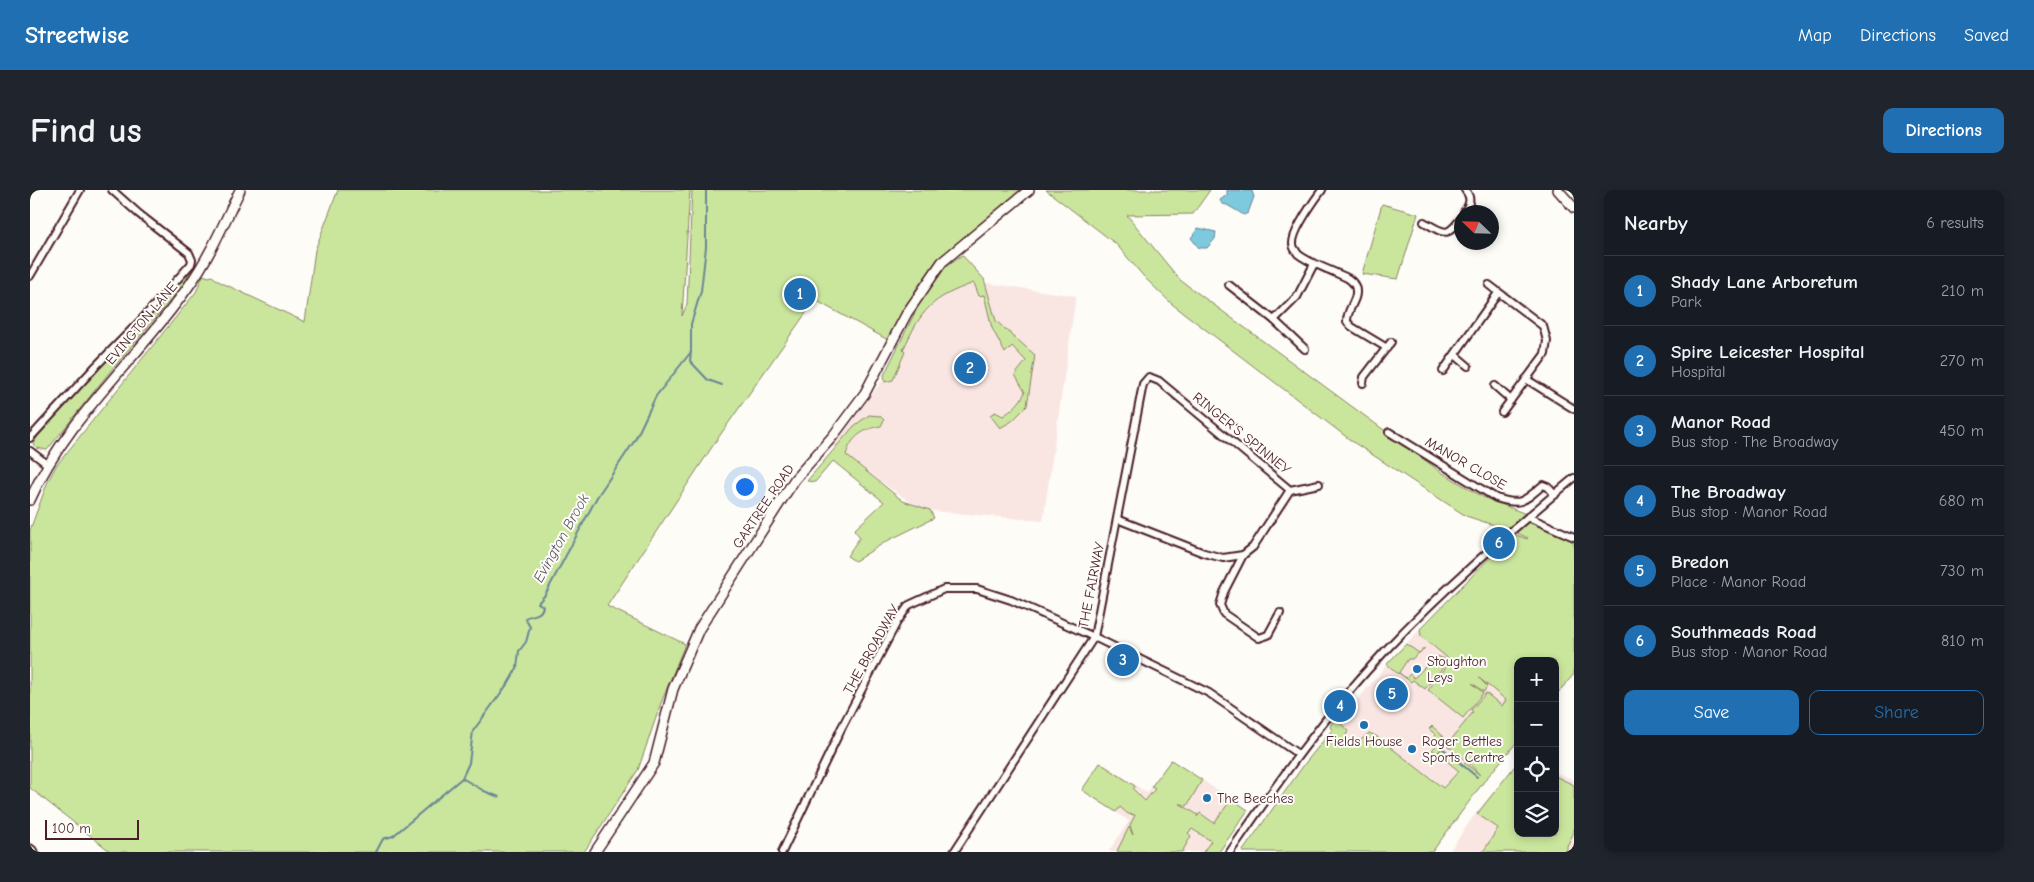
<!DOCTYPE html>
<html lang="en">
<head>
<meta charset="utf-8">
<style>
	:root { --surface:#171b24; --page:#20242c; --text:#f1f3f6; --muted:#9ea1a6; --line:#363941; --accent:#1f6fb2 }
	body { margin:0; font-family:"Comic Neue",sans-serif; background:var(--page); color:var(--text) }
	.controls { position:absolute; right:15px; bottom:15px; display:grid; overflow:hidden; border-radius:10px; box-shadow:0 2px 8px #0003 }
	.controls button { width:45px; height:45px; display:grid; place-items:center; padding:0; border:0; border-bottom:1px solid var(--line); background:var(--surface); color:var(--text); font:25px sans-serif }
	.compass { position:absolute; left:1424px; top:15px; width:45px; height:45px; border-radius:50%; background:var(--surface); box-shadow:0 2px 8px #0003; rotate:293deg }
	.scale { position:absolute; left:15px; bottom:12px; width:94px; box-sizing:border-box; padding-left:5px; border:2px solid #4a1f2b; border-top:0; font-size:14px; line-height:18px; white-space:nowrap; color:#4a1f2b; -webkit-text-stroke:4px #fdfcf7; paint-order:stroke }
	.you { position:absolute; left:714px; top:296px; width:18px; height:18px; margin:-12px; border:4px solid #fff; border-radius:50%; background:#1a73e8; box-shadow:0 0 0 8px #1a73e833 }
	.badge { display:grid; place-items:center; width:32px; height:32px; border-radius:50%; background:var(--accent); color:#fff; font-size:16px; font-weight:700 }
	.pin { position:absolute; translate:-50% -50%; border:2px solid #fff; box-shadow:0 1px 5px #0006 }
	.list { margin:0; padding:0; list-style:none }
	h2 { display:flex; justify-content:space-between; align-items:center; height:65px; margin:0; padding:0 20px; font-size:21px }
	h2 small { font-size:16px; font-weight:400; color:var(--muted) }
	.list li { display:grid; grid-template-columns:32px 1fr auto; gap:15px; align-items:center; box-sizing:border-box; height:70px; padding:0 20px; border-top:1px solid var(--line) }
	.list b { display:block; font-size:19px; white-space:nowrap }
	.list p { margin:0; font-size:16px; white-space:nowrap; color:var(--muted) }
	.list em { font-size:16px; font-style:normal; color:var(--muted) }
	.actions { display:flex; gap:10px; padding:15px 20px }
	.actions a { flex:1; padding:11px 0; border:1px solid var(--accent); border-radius:10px; text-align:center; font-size:18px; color:var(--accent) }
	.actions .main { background:var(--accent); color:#fff }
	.icon { flex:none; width:28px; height:28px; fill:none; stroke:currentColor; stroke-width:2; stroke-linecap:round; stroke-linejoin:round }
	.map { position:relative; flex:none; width:1544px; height:662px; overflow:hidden; border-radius:10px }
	header { display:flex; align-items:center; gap:30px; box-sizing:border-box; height:70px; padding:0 25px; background:var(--accent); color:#fff }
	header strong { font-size:24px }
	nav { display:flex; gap:28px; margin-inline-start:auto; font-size:18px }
	.intro { display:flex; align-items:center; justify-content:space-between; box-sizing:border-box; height:120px; padding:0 30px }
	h1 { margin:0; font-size:35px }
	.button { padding:12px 22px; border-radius:10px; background:var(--accent); color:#fff; font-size:18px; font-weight:700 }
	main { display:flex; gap:30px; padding:0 30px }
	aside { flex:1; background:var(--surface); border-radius:10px; box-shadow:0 2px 8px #0003 }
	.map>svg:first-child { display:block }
	.built { fill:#f9e6e2 }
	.green { fill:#cae69d; stroke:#8a8264 }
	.water { fill:#7dc9dd; stroke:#698596 }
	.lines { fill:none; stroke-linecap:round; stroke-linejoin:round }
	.stream { stroke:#698596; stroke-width:2 }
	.street-casing { stroke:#4a1f2b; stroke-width:10 }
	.secondary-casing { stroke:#4a1f2b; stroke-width:12 }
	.highway-casing { stroke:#4a1f2b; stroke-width:15 }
	.street { stroke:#fdfcf7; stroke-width:6 }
	.secondary { stroke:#fdfcf7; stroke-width:9 }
	.highway { stroke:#fdfcf7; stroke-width:11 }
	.poi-dot { fill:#1f6fb2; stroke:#fdfcf7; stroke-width:2 }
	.labels { text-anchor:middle; stroke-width:4; stroke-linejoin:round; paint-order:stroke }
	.street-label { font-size:14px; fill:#4a1f2b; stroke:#fdfcf7 }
	.poi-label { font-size:14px; fill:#4a1f2b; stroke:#fdfcf7; text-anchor:start }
	.water-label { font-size:15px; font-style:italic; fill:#5c5a69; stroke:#fdfcf7 }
</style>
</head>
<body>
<header>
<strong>Streetwise</strong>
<nav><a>Map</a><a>Directions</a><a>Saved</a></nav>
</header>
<div class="intro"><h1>Find us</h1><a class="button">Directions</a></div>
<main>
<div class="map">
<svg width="1544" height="662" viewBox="0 0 1544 662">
	<rect width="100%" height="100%" fill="#fdfcf7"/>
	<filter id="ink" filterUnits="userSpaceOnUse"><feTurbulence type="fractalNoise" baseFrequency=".02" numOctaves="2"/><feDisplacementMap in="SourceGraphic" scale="10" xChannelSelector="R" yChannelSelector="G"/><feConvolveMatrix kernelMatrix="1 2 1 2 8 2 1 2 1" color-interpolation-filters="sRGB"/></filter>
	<g filter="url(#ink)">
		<!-- built -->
		<g class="built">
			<path d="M915,87L1046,106L1013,331L891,320L801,256L860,181L877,143Z"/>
			<path d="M1485,342L1544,369V485L1525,507V471H1488V551L1436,611L1212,662L1278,569L1364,466Z"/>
			<path d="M1141,570L1218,620L1189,662H1080L1079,661L1099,631L1052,600L1071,572L1117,603Z"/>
			<path d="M1488,572V643H1525V582L1544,590V662H1419L1443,627Z"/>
		</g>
		<!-- green -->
		<g class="green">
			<path d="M308,0H660L652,126L657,114L662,0H995L907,71L886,99L860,151L785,110L688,248L577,416L655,454L631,513L608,580L554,662H81L0,598V340L18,291L26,276L166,102L173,85L179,87L182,86L190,92L275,132L285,60Z"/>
			<path d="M1016,0H1180L1163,24L1097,25L1150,90L1411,282L1453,307L1544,343V484L1525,506V471H1488V551L1455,590L1402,662H1212L1276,572L1302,540L1300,537L1304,528L1318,540L1316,546L1325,555L1339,543L1346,546L1413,598L1429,581L1408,564L1411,559L1407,563L1402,560L1411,550L1409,548L1405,553L1401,550L1406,545L1399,539L1402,536L1415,548L1412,557L1433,574L1432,576L1435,573L1450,585L1440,574L1417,555L1443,522L1441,520L1456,503L1472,516L1476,510L1449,488L1457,496L1454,502L1442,493L1453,503L1433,528L1398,500L1418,475L1420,470L1391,446L1390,439L1483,344L1497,349L1498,348L1485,342L1436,326L1323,252L1142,114L1115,88L1086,54Z"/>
			<path d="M1352,14L1388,24L1368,89L1332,84Z"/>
			<path d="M932,65L954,89L966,131L1005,165L997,216L982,231L970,238L960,225L965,222L973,226C982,220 991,212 995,202L985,185L996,171L982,156L975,163L962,138L954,105L949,106L944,93C901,108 892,119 873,160L875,162L863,190L855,192L854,185L893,106L915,77Z"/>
			<path d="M159,82L161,83L150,99L78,184L17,260L7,258L3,254L8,246L73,173L124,123Z"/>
			<path d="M839,225L850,226L854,230L851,236C833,239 821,247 816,265L873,311L900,320L904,328L857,351L825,371L817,366L830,347L824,340L854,312L803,271L785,292L777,291L824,236Z"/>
			<path d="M1376,454L1389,463L1395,458L1382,469H1378L1368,484L1357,474Z"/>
			<path d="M1406,466L1419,470L1395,499L1383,490L1381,492L1369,483L1376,488L1380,484L1384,488Z"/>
			<path d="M1141,570L1172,590L1157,616L1149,613L1168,625L1167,627L1170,623L1184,633L1198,614L1193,610L1196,605L1218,620L1189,662H1173L1181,651L1162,639L1158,643L1161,646L1152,662H1089L1087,661L1099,637L1103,645L1100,635L1105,625L1098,624L1090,617L1086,622L1052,600L1070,573L1105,596L1103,599L1115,611L1125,599L1121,597Z"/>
			<path d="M1488,572V643H1525V586L1544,595V642L1537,656V662H1453L1468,638L1447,624Z"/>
		</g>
		<!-- water -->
		<g class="water">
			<path d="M1197,0L1222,1L1224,7L1218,23L1214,25L1197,15L1192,14L1190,10L1197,5Z"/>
			<path d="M1168,38L1186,42L1185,49L1177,58H1169L1161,48Z"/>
		</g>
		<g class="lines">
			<!-- stream -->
			<g class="stream">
				<path d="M661,162L660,171L678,190L692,195"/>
				<path d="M1413,559L1447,587"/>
				<path d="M432,588L454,601L469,607"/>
				<path d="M346,662L353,649L363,646L432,588L439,573L443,541L479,492L487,478L489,461L496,452L500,437L495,428C502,424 511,427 513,416L508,413L515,405L567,307L605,250L626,206L661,162V134L671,101L676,57V0"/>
			</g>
			<!-- street casing -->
			<g class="street-casing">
				<g id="street">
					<path d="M1292,0C1284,11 1262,41 1263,54C1263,58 1266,61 1268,64C1279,73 1294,77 1306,83C1313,86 1321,88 1325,96C1330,109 1316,119 1317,132L1322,137L1357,158"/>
					<path d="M1434,22C1440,14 1442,8 1435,0"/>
					<path d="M1394,32C1415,44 1417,48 1432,27"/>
					<path d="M0,86L50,0"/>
					<path d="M1199,95L1244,130L1275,159"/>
					<path d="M1459,95L1513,136L1517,151L1515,164L1472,222"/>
					<path d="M1244,130L1267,107L1284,74"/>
					<path d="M1425,165L1438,176"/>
					<path d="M1413,181L1468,103"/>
					<path d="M1496,189L1544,219"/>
					<path d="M1333,193L1334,187L1361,152"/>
					<path d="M1465,196L1481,210"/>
					<path d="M1359,242L1466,308C1491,316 1493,312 1513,295L1518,297L1525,305"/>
					<path d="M0,248L66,176L114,127L161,74L162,70L159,63L109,24L82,0"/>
					<path d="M0,261L17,274"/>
					<path d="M1260,300L1289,294"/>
					<path d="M1498,327L1544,347"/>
					<path d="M1213,365L1194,402L1190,415L1194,424L1229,448L1238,445L1250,423"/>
					<path d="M752,662L812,537L867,432L879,415L914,399H947L981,410L1064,447L1179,503L1268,564"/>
					<path d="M924,662L1064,447L1113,194L1119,187L1129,191L1260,300L1223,357L1213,365L1193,368L1174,363L1087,329"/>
					<path d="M1200,662C1248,592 1296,524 1354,462C1413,399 1478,343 1544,288"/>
				</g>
			</g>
			<!-- secondary casing -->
			<g class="secondary-casing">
				<g id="secondary">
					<path d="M1528,0L1544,18"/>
					<path d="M0,310C36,228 107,170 158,97C179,68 194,33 210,0"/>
					<path d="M565,662L624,573L643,499L669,439L765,289L803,246L835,203L877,123L912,72L999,0"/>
				</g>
			</g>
			<!-- highway casing -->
			<g class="highway-casing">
				<path id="highway" d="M0,661L1,662"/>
			</g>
			<!-- street -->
			<use href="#street" class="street"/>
			<!-- secondary -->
			<use href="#secondary" class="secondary"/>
			<!-- highway -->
			<use href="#highway" class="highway"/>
		</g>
	</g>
	<!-- markers -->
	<g class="poi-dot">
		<circle cx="1387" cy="479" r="5"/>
		<circle cx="1334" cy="535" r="5"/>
		<circle cx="1382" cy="559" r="5"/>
		<circle cx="1177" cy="608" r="5"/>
	</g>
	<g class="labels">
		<!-- street labels -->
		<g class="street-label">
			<text transform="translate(111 133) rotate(-50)" y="5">EVINGTON LANE</text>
			<text transform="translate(1212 243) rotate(39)" y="5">RINGER'S SPINNEY</text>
			<text transform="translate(1436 273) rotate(30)" y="5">MANOR CLOSE</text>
			<text transform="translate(733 316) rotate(-56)" y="5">GARTREE ROAD</text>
			<text transform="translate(1061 395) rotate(-79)" y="5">THE FAIRWAY</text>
			<text transform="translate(841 459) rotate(-61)" y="5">THE BROADWAY</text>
		</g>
		<!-- poi labels -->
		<g class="poi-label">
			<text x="1397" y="476">Stoughton<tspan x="1397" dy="16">Leys</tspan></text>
			<text x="1334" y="556" text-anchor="middle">Fields House</text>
			<text x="1392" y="556">Roger Bettles<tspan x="1392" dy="16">Sports Centre</tspan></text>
			<text x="1187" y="613">The Beeches</text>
		</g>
		<!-- water labels -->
		<g class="water-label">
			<text transform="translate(531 348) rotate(-61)" y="5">Evington Brook</text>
		</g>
	</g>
</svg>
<div class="controls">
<button>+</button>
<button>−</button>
<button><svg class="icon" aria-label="locate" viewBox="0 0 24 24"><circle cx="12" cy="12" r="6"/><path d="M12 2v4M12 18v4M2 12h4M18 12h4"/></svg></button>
<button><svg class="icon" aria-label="layers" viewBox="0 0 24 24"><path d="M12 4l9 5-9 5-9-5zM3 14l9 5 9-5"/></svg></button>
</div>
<svg class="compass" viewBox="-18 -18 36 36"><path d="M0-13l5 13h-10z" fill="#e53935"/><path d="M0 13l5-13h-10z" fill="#9ea1a6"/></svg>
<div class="scale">100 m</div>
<div class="you"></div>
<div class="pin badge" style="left:770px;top:104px">1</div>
<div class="pin badge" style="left:940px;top:178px">2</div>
<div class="pin badge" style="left:1093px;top:470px">3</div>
<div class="pin badge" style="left:1310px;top:516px">4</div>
<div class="pin badge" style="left:1362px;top:504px">5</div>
<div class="pin badge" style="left:1469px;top:353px">6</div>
</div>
<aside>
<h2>Nearby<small>6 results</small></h2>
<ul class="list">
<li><span class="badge">1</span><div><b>Shady Lane Arboretum</b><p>Park</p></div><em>210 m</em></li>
<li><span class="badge">2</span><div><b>Spire Leicester Hospital</b><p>Hospital</p></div><em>270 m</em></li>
<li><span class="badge">3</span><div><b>Manor Road</b><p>Bus stop · The Broadway</p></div><em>450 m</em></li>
<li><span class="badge">4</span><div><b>The Broadway</b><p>Bus stop · Manor Road</p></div><em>680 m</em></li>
<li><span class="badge">5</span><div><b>Bredon</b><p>Place · Manor Road</p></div><em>730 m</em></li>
<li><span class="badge">6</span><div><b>Southmeads Road</b><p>Bus stop · Manor Road</p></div><em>810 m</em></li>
</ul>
<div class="actions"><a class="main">Save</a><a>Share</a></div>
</aside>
</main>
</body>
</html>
